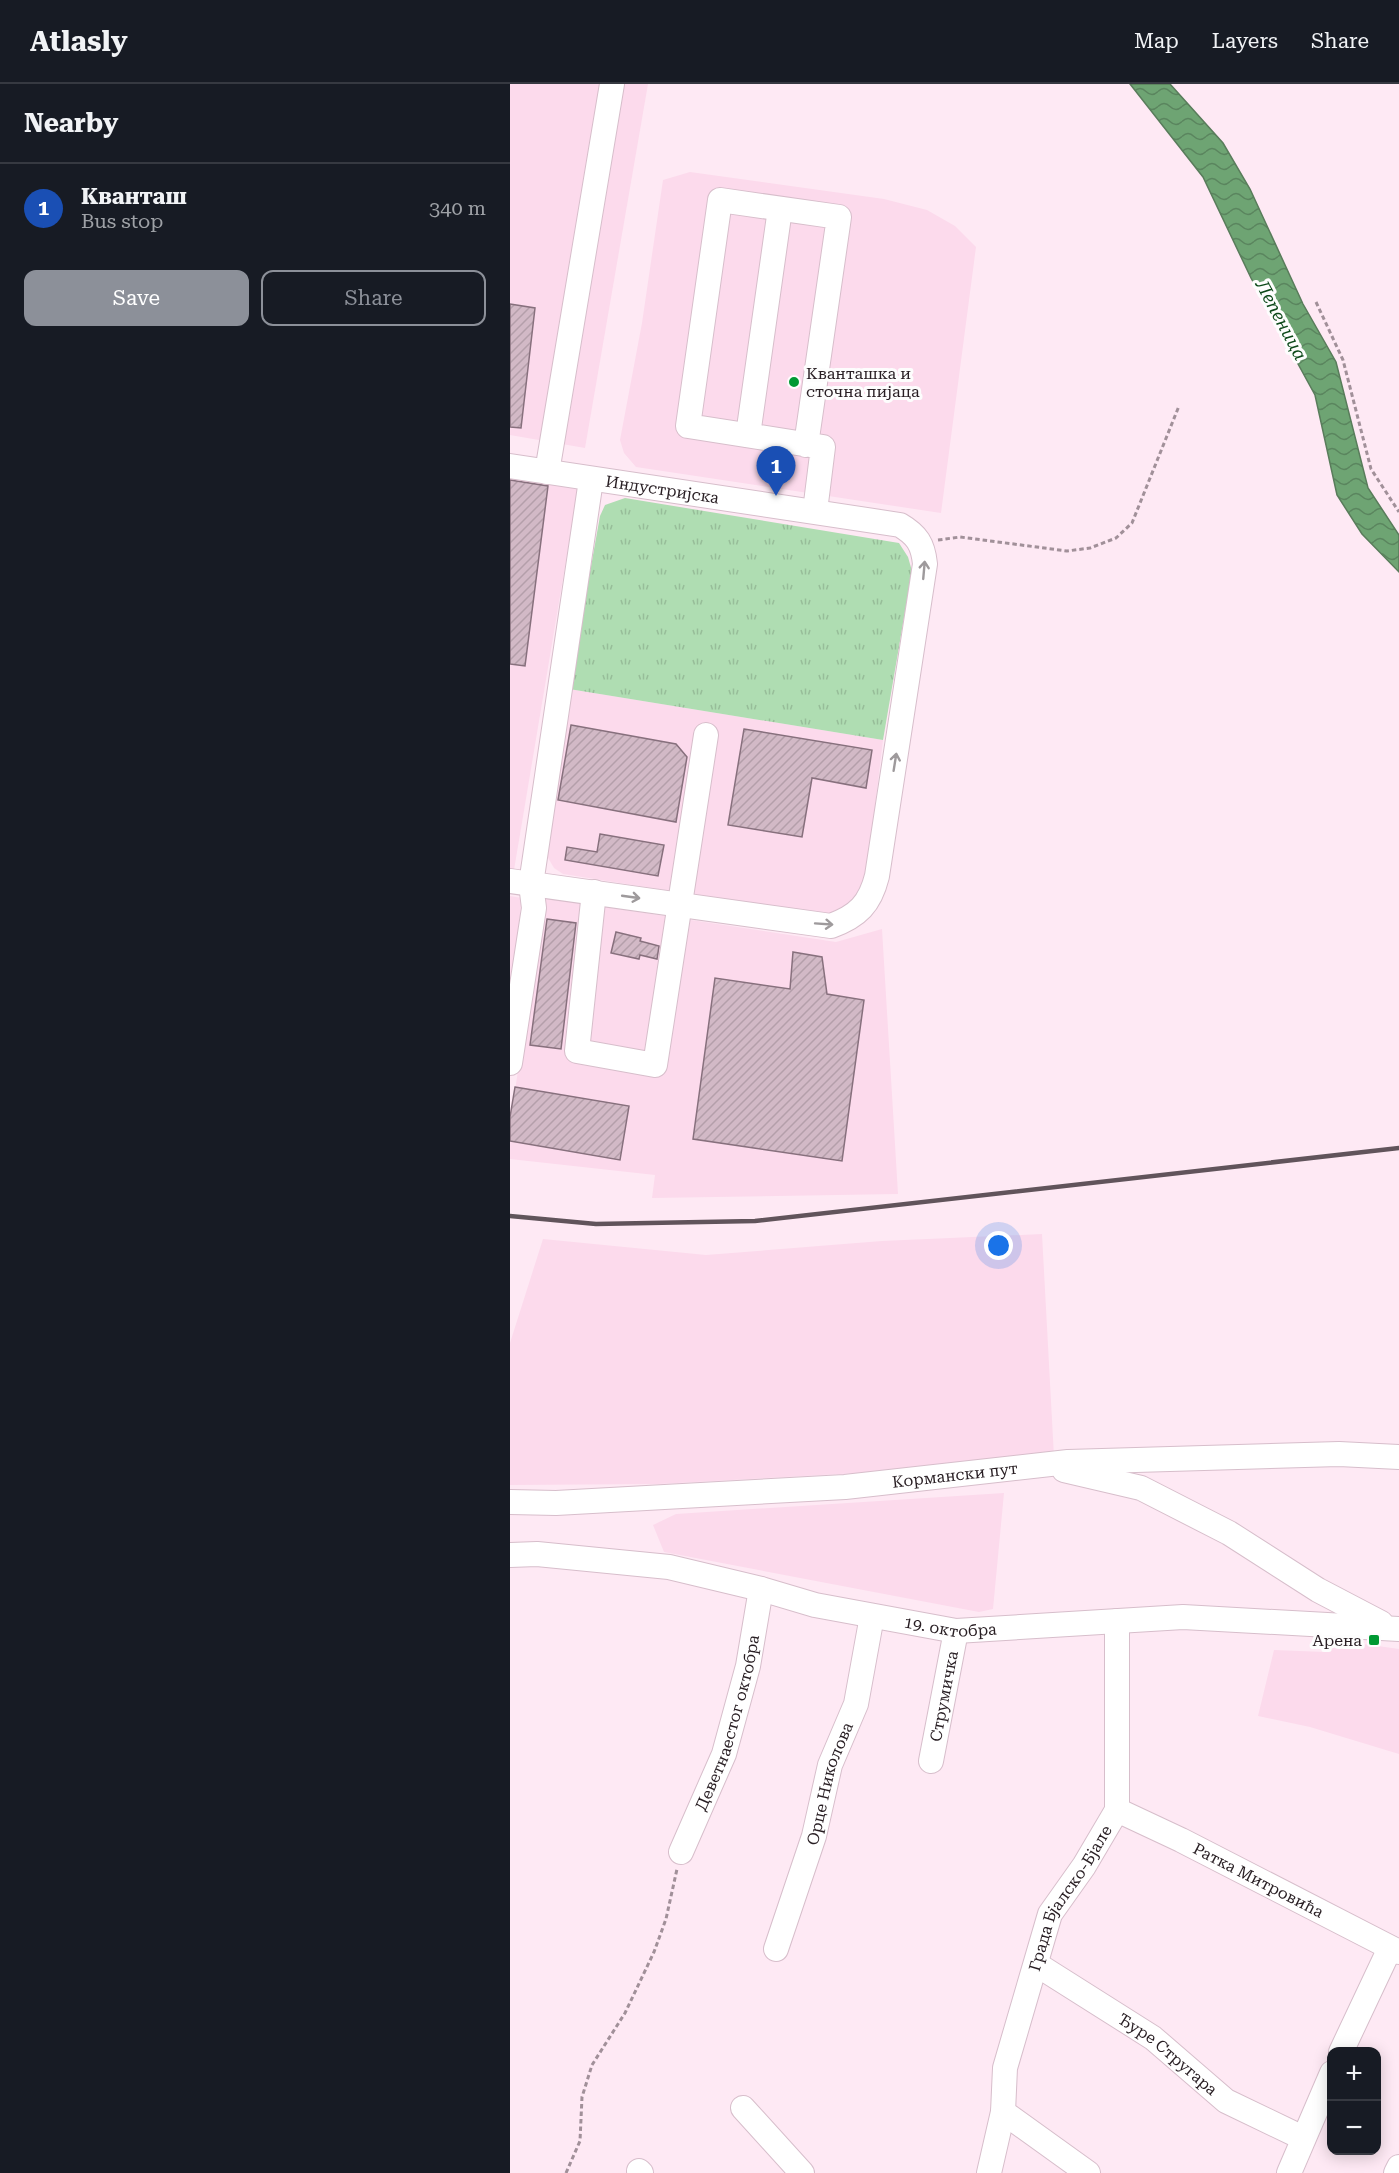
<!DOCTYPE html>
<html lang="en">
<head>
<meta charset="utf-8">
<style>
	:root { --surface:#171b24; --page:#242831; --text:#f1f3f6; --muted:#9ea1a6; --line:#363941; --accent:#8c9099 }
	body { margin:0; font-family:"Roboto Serif",serif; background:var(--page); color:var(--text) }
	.controls { position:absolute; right:18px; bottom:18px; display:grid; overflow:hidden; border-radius:12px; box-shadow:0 3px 15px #0003 }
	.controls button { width:54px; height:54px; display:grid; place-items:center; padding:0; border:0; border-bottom:2px solid var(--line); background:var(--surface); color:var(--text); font:30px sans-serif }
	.you { position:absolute; left:489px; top:1162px; width:21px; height:21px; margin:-15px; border:4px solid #fff; border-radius:50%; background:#1a73e8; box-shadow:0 0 0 9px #1a73e833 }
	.badge { display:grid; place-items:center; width:39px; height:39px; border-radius:50%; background:var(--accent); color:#fff; font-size:20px; font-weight:700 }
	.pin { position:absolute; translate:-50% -50px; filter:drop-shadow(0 2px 3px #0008) }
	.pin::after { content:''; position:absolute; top:32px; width:21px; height:18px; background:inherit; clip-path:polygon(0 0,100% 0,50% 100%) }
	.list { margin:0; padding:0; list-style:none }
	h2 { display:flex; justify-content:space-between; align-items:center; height:78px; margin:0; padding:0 24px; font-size:26px }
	h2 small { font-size:20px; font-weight:400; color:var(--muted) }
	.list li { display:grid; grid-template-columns:39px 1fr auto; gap:18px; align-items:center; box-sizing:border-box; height:90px; padding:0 24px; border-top:2px solid var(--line) }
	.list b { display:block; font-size:22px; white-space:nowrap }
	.list p { margin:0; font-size:20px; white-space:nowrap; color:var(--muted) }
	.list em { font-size:20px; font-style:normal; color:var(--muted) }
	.actions { display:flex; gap:12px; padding:18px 24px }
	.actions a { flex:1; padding:14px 0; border:2px solid var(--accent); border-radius:12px; text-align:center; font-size:21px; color:var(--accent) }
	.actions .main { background:var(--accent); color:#fff }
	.map { position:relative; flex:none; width:889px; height:2089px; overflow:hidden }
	header { display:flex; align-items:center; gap:36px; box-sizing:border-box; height:84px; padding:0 30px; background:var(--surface); border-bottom:2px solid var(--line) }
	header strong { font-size:28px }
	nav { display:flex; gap:33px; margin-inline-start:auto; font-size:21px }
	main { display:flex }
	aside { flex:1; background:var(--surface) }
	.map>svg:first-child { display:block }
	.built { fill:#fcdaec }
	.grass { fill:url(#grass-tufts) }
	.water { fill:url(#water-waves); stroke:#597c5b; stroke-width:1.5 }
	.building { fill:url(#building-hatch); stroke:#87707d; stroke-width:1.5 }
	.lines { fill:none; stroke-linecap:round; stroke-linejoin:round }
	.minor-casing { stroke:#d7becb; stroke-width:26 }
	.path { stroke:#a19099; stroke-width:3; stroke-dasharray:4.5 3; stroke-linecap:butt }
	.minor { stroke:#fff; stroke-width:24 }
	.rail { stroke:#61545b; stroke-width:4.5 }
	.oneway { stroke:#9e9a9c }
	.poi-dot { fill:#093; stroke:#fdfdfd; stroke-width:2 }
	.labels { text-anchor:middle; stroke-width:6; stroke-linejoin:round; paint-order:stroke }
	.poi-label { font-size:16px; fill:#281e23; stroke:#fdfdfd; text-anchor:start }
	.street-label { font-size:16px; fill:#281e23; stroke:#fdfdfd }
	.water-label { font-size:18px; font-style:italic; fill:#0d491a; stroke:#fdfdfd }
</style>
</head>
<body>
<header>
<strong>Atlasly</strong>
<nav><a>Map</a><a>Layers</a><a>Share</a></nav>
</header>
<main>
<aside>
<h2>Nearby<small></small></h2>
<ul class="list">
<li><span class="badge" style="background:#1a4fb4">1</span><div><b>Кванташ</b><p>Bus stop</p></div><em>340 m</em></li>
</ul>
<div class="actions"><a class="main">Save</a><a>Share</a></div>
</aside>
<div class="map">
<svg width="889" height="2089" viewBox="0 0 889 2089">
	<defs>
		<pattern id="grass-tufts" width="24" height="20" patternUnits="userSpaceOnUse" patternTransform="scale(1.5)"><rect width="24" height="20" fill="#afddb2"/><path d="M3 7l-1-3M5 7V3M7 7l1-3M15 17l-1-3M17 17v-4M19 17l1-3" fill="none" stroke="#97bd99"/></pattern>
		<pattern id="water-waves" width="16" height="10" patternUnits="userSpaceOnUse" patternTransform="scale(1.5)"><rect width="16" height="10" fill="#6ea473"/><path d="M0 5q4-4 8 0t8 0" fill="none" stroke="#5a855e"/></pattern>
		<pattern id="building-hatch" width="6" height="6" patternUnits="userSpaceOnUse" patternTransform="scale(1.5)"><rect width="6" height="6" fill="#d2b9c6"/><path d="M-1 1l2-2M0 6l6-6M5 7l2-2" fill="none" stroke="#b49faa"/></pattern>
	</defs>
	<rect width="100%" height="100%" fill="#fee9f4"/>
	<!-- built -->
	<g class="built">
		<path d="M0,0H138L75,364L0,351Z"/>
		<path d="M180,88L374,115L417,126L445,142L466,163L431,429L126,383L114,369L110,356L132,239L153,96Z"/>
		<path d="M0,388L69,399L4,786L0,785Z"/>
		<path d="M59,605L373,656L356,798L348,810L339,821L324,829L307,830L53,790L44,784L34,767Z"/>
		<path d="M0,812L12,814L0,916Z"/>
		<path d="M35,814L326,858L372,845L388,1110L142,1114L145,1091L0,1075V1038Z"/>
		<path d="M532,1150L544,1373L348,1389L149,1400L0,1401V1259L33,1155L196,1171L372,1157Z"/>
		<path d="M494,1409L483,1525L469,1528L154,1468L143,1441L166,1430Z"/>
		<path d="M818,1555L889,1565V1670L800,1643L748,1632L764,1566L815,1568Z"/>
	</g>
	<!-- grass -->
	<path class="grass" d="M115,414L389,459L398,473L402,487L373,656L59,605L90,432L95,421Z"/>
	<!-- water -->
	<path class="water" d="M620,0H660L713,59L740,105L793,220L826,278L858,404L889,451V488L852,450L827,411L805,311L741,194L693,93Z"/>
	<!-- building -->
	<g class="building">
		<path d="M0,220L25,224L11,344L0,343Z"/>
		<path d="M0,396L38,402L15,582L0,580Z"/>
		<path d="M61,641L166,660L177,673L166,738L48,716Z"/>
		<path d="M234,645L362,666L356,704L302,694L292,753L218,741Z"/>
		<path d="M90,750L154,761L148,792L55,776L57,763L87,768Z"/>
		<path d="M37,835L66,839L51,965L20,961Z"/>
		<path d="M106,848L131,854L130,857L149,862L147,875L130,871L129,875L101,869Z"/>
		<path d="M283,868L312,873L317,910L354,916L332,1077L183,1055L205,894L280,905Z"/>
		<path d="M5,1003L119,1022L110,1076L0,1057V1033Z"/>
	</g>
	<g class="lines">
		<!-- minor casing -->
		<g class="minor-casing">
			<g id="minor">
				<path d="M238,351L270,125"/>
				<path d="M296,361L329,133L210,116L178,342C223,349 268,356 313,363L305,427"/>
				<path id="s1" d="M0,382L390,441C407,451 413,460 415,480L367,792C360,820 348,832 321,842L0,797"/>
				<path d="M37,388L102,0"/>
				<path d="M84,808L67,967L145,981L196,651"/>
				<path d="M0,979L24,824L21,800L81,396"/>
				<path d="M554,1386L631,1404L719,1449L808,1506L871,1539"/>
				<path id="s2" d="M0,1418L46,1419L335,1403L558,1378L829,1370L889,1373"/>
				<path id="s3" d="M0,1471L27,1470L159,1483L251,1505L305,1521L446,1547L673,1533L889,1545"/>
				<path id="s4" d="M421,1677L446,1547"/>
				<path id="s5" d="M607,1726L671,1756L889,1868"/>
				<path id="s6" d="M171,1768L214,1670L238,1582L251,1505"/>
				<path id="s7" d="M266,1865L304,1752L320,1681L346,1620L362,1532"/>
				<path id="s8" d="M526,1880L643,1954L716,2017L793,2054"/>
				<path d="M831,1968L880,1864"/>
				<path d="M233,2024L292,2089"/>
				<path d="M493,2028L578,2089"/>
				<path d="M129,2087L131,2089"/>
				<path id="s9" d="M479,2089L493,2028L495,1984L540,1830L574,1782L607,1726V1537"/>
				<path d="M779,2089L822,1989"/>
				<path d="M886,2089L889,2083"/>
			</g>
		</g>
		<!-- path -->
		<g class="path">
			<path d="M806,218L833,276L861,385L889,428"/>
			<path d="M428,456L450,453L557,467L580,464L606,454L622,439L669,322"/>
			<path d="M56,2089L70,2057L72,2013L82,1981L115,1929L144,1868L156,1835L167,1785"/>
		</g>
		<!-- minor -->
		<use href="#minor" class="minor"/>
		<!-- rail -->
		<path class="rail" d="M0,1132L86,1140L245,1137L889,1064"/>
	</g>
	<!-- one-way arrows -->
	<defs><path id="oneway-shaft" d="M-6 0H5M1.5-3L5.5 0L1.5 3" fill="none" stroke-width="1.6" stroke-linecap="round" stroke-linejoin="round" transform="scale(1.5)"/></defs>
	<g class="oneway">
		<use href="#oneway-shaft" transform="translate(414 486) rotate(-85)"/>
		<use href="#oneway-shaft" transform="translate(385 678) rotate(-81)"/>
		<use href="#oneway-shaft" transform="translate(121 813) rotate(8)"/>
		<use href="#oneway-shaft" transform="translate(314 840) rotate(4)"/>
	</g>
	<!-- markers -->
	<g class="poi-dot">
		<circle cx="284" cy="298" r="6"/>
		<rect x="858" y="1550" width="12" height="12" rx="3"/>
	</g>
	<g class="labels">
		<!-- poi labels -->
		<g class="poi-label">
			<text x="296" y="295">Кванташка и<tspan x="296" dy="18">сточна пијаца</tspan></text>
			<text x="852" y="1562" text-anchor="end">Арена</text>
		</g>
		<!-- street labels -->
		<g class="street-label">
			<text dy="6" stroke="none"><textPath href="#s1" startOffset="154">Индустријска</textPath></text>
			<text dy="6" stroke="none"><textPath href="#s2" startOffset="446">Кормански пут</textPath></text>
			<text dy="6" stroke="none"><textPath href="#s3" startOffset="448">19. октобра</textPath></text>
			<text dy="6" stroke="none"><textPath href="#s4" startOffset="66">Струмичка</textPath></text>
			<text dy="6" stroke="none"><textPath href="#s6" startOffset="138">Деветнаестог октобра</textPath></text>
			<text dy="6" stroke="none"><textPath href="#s7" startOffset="174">Орце Николова</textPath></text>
			<text dy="6" stroke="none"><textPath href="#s5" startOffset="158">Ратка Митровића</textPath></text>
			<text dy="6" stroke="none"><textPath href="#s9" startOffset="290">Града Бјалско-Бјале</textPath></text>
			<text dy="6" stroke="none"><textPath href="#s8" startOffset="160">Ђуре Стругара</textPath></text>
		</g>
		<!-- water labels -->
		<g class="water-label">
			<text transform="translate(771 236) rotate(62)" y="6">Лепеница</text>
		</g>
	</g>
</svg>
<div class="controls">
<button>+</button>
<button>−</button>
</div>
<div class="you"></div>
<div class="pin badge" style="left:266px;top:412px;background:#1a4fb4">1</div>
</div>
</main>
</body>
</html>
